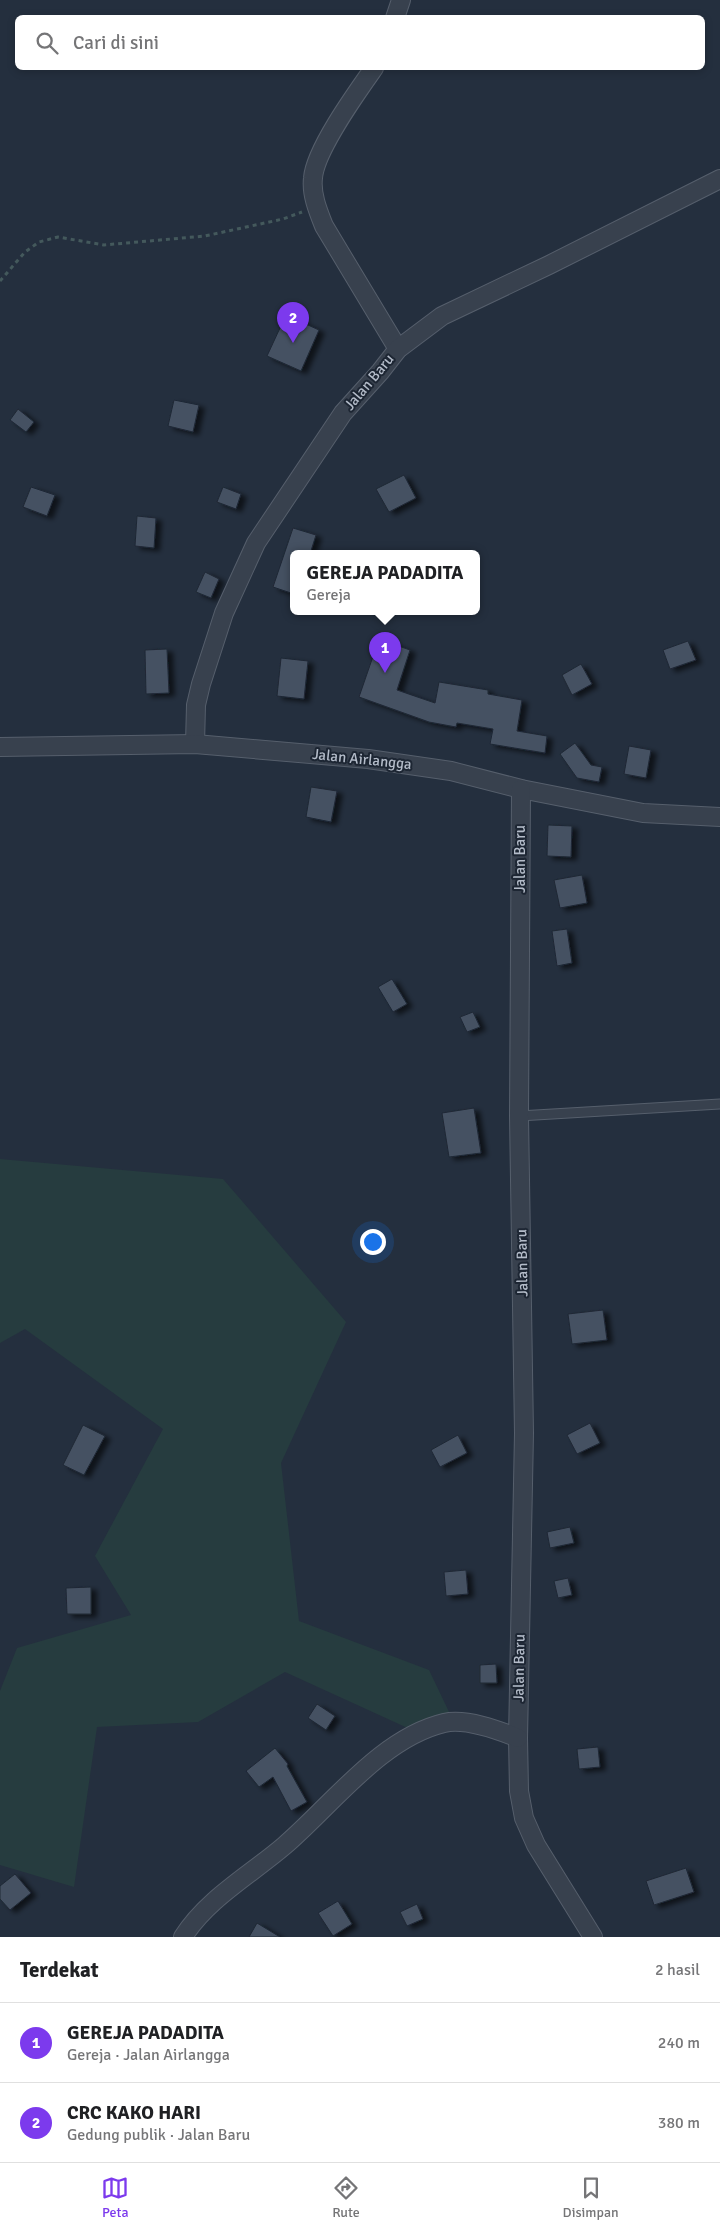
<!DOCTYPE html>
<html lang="id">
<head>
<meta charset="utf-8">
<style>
	:root { --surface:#fff; --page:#f6f6f6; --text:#202124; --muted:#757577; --line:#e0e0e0; --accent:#7c3aed }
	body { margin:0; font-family:Signika,sans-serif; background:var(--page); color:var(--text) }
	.you { position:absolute; left:372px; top:1241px; width:18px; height:18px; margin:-12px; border:4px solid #fff; border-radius:50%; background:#1a73e8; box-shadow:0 0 0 8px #1a73e833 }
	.badge { display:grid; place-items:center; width:32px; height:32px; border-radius:50%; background:var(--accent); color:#fff; font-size:16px; font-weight:700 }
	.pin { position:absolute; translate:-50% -41px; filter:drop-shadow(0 1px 2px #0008) }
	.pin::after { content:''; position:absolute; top:26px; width:18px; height:15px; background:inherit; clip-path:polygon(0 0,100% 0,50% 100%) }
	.popup { position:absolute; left:290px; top:550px; width:190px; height:65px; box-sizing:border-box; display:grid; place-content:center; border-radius:8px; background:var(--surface); filter:drop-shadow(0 1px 4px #0005); font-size:16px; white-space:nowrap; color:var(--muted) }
	.popup b { font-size:19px; color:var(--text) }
	.popup::after { content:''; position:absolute; left:50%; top:100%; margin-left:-10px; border:10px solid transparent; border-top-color:var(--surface) }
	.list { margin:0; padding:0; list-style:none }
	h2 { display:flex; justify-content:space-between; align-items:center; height:65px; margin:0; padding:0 20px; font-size:21px }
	h2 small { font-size:16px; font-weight:400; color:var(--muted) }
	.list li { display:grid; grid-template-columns:32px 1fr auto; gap:15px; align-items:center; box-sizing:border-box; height:80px; padding:0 20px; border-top:1px solid var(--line) }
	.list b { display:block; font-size:19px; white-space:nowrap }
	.list p { margin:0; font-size:16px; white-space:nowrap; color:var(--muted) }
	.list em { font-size:16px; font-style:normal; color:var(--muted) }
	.icon { flex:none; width:28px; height:28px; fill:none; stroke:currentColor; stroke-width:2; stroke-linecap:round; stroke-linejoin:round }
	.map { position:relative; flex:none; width:720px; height:1937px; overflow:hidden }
	.search { position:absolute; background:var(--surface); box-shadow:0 2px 8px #0003; left:15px; right:15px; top:15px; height:55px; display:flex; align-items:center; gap:12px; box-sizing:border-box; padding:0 18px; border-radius:8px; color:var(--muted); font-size:19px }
	.sheet { height:225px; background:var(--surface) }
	nav { display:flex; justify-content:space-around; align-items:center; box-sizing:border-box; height:70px; border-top:1px solid var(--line); background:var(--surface); font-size:14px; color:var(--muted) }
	nav a { display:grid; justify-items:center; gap:2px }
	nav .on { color:var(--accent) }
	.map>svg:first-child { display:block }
	.green { fill:#263c3f }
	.building { fill:#455162; stroke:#1f2835; filter:url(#shadow) }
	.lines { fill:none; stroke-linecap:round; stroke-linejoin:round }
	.lane-casing { stroke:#565f6c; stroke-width:11 }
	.street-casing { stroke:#565f6c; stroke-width:20 }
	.path { stroke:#44595c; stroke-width:3; stroke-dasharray:4 4; stroke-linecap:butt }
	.lane { stroke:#38414e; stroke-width:9 }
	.street { stroke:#38414e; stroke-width:18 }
	.labels { text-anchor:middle; stroke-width:4; stroke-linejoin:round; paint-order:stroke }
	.street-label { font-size:15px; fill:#b4bcc9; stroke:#1d2633 }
</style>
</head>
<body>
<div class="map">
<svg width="720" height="1937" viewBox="0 0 720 1937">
	<defs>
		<filter id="shadow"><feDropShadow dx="5.5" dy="3" stdDeviation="2.5" flood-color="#0009"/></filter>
	</defs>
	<rect width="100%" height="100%" fill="#242f3e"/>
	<!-- green -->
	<path class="green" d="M0,1159L223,1179L346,1322L281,1463L299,1621L429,1670L451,1716L412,1730L285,1672L198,1722L97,1727L74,1887L0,1865V1691L17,1648L131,1615L95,1556L163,1429L25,1329L0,1343Z"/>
	<!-- building -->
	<g class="building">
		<path d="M286,315L319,330L301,371L267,356Z"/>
		<path d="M174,400L199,405L193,432L168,426Z"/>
		<path d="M18,409L34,422L26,432L10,420Z"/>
		<path d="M404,475L416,498L389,512L376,489Z"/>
		<path d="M31,487L55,495L47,516L23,507Z"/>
		<path d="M223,487L241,494L236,509L217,502Z"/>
		<path d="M137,516L156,518L154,548L135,546Z"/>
		<path d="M293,528L316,535L310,554H294V594L273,587Z"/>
		<path d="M205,572L219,579L211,598L196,592Z"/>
		<path d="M379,639L410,650L397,690L435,703L439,682L488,690V694L522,700L517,731L547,736L545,753L490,744L493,729L457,723L456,727L429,722L359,697Z"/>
		<path d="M688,641L696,660L670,669L663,650Z"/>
		<path d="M167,649L169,693L146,694L145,650Z"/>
		<path d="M281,658L308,661L304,699L277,696Z"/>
		<path d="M581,664L592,684L572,695L562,675Z"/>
		<path d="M575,743L591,765L602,767L599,782L577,778L560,754Z"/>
		<path d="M629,746L651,750L646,778L624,774Z"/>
		<path d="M311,787L337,791L331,822L306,817Z"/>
		<path d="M548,825L572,826L571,857L547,856Z"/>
		<path d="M582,875L587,903L560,908L554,880Z"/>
		<path d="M567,929L572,963L557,966L552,931Z"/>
		<path d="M392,979L407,1004L393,1012L378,987Z"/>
		<path d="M473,1012L480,1027L467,1032L460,1017Z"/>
		<path d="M474,1108L481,1153L449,1157L442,1113Z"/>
		<path d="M603,1310L607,1340L572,1344L568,1314Z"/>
		<path d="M590,1423L600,1443L577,1454L567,1435Z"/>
		<path d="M83,1425L105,1436L84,1475L63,1465Z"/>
		<path d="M458,1435L467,1453L440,1467L431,1450Z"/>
		<path d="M570,1527L574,1543L550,1548L547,1532Z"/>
		<path d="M466,1570L468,1594L446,1596L444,1572Z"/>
		<path d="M568,1578L572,1595L558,1598L554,1581Z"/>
		<path d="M91,1587V1614H67L66,1588Z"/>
		<path d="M496,1664L497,1683H480V1665Z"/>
		<path d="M317,1704L335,1716L326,1730L308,1718Z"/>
		<path d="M598,1747L600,1767L579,1769L577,1749Z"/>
		<path d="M275,1748L288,1764L287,1766L307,1802L291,1811L273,1777L259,1787L246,1771Z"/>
		<path d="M686,1868L694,1892L654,1905L646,1881Z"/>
		<path d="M15,1874L31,1893L10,1910L0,1899V1886Z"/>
		<path d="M338,1901L352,1924L333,1936L318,1913Z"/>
		<path d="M417,1904L423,1919L407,1926L400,1912Z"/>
		<path d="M257,1923L280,1937H249Z"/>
	</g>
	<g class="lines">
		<!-- lane casing -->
		<g class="lane-casing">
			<path id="lane" d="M519,1116L720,1104"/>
		</g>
		<!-- street casing -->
		<g class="street-casing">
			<g id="street">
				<path d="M395,18L401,0"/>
				<path d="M374,68C357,92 315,150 313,178C311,194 318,211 324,226L398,349"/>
				<path d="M195,744L196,705L201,684L224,613L256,543L343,413L380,372L398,349L442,316L549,265L720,179"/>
				<path d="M0,747L195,744L368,759L451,771L521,789L643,813L720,817"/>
				<path d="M521,789L519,1116L524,1433L518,1738L519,1791L524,1818L536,1845L593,1937"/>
				<path d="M183,1937C207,1899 250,1875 284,1846C332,1805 381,1738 444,1723C466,1718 498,1730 518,1738"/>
			</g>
		</g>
		<!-- path -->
		<path class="path" d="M0,281L25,252L39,242L58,237L104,245L205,236L283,219L302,212"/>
		<!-- lane -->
		<use href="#lane" class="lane"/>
		<!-- street -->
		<use href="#street" class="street"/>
	</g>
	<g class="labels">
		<!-- street labels -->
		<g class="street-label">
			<text transform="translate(369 382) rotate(-50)" y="5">Jalan Baru</text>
			<text transform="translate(362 759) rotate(6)" y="5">Jalan Airlangga</text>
			<text transform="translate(520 859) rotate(-90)" y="5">Jalan Baru</text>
			<text transform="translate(522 1263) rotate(-91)" y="5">Jalan Baru</text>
			<text transform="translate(519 1668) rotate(-89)" y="5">Jalan Baru</text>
		</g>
	</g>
</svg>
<div class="you"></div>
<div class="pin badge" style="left:385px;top:673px">1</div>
<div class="popup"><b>GEREJA PADADITA</b>Gereja</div>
<div class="pin badge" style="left:293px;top:343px">2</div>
<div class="search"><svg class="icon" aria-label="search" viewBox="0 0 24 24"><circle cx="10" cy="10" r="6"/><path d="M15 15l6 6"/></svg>Cari di sini</div>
</div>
<section class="sheet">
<h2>Terdekat<small>2 hasil</small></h2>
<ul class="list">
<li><span class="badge">1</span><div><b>GEREJA PADADITA</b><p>Gereja · Jalan Airlangga</p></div><em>240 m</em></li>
<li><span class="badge">2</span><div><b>CRC KAKO HARI</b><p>Gedung publik · Jalan Baru</p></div><em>380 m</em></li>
</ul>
</section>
<nav>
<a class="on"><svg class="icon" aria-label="map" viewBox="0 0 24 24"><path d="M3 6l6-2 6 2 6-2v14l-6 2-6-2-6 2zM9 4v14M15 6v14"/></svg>Peta</a>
<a><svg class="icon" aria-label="directions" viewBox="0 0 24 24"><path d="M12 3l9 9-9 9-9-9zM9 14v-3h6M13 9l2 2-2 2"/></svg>Rute</a>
<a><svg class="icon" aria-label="saved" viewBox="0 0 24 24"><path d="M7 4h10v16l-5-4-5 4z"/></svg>Disimpan</a>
</nav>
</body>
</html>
